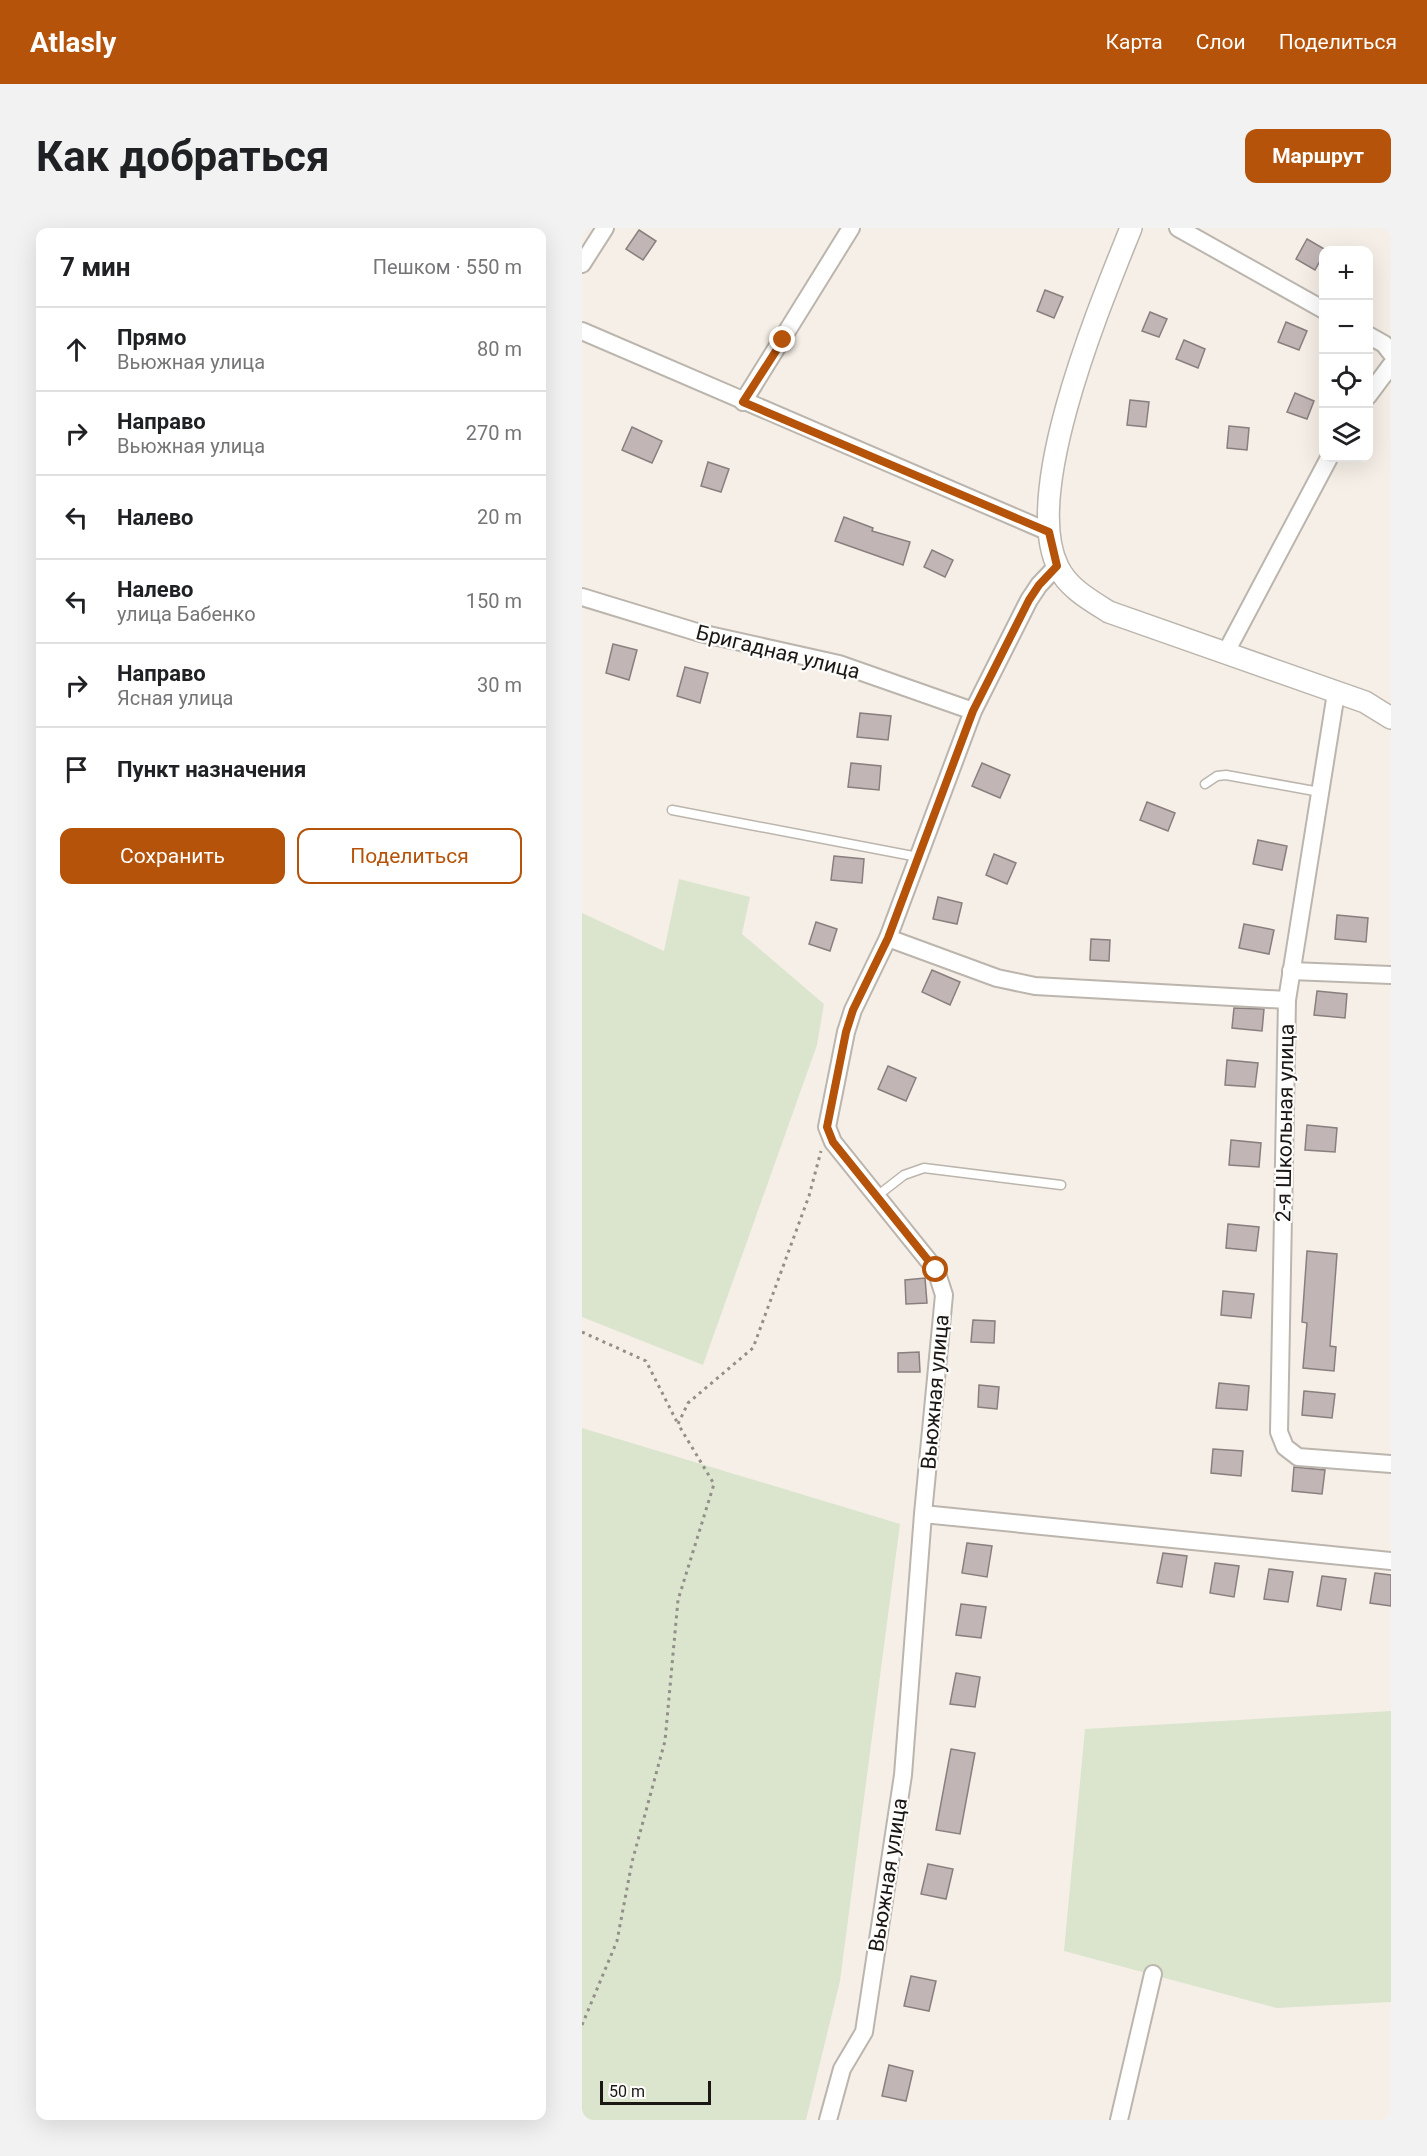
<!DOCTYPE html>
<html lang="ru">
<head>
<meta charset="utf-8">
<style>
	:root { --surface:#fff; --page:#f2f2f2; --text:#202124; --muted:#757577; --line:#e0e0e0; --accent:#b45309 }
	body { margin:0; font-family:Roboto,sans-serif; background:var(--page); color:var(--text) }
	.controls { position:absolute; right:18px; top:18px; display:grid; overflow:hidden; border-radius:12px; box-shadow:0 6px 24px #0002 }
	.controls button { width:54px; height:54px; display:grid; place-items:center; padding:0; border:0; border-bottom:2px solid var(--line); background:var(--surface); color:var(--text); font:30px sans-serif }
	.scale { position:absolute; left:18px; bottom:15px; width:111px; box-sizing:border-box; padding-left:6px; border:3px solid #1a1715; border-top:0; font-size:16px; line-height:21px; white-space:nowrap; color:#1a1715; -webkit-text-stroke:4px #fefdfc; paint-order:stroke }
	.stop { position:absolute; width:18px; height:18px; margin:-14px; border:4px solid #b45309; border-radius:50%; background:#fff }
	.stop.end { background:#b45309; border-color:#fff; box-shadow:0 2px 6px #0008 }
	.list { margin:0; padding:0; list-style:none }
	h2 { display:flex; justify-content:space-between; align-items:center; height:78px; margin:0; padding:0 24px; font-size:26px }
	h2 small { font-size:20px; font-weight:400; color:var(--muted) }
	.list li { display:grid; grid-template-columns:39px 1fr auto; gap:18px; align-items:center; box-sizing:border-box; height:84px; padding:0 24px; border-top:2px solid var(--line) }
	.list b { display:block; font-size:22px; white-space:nowrap }
	.list p { margin:0; font-size:20px; white-space:nowrap; color:var(--muted) }
	.list em { font-size:20px; font-style:normal; color:var(--muted) }
	.actions { display:flex; gap:12px; padding:18px 24px }
	.actions a { flex:1; padding:14px 0; border:2px solid var(--accent); border-radius:12px; text-align:center; font-size:21px; color:var(--accent) }
	.actions .main { background:var(--accent); color:#fff }
	.icon { flex:none; width:33px; height:33px; fill:none; stroke:currentColor; stroke-width:2; stroke-linecap:round; stroke-linejoin:round }
	.map { position:relative; flex:none; width:809px; height:1892px; overflow:hidden; border-radius:12px }
	header { display:flex; align-items:center; gap:36px; box-sizing:border-box; height:84px; padding:0 30px; background:var(--accent); color:#fff }
	header strong { font-size:28px }
	nav { display:flex; gap:33px; margin-inline-start:auto; font-size:21px }
	.intro { display:flex; align-items:center; justify-content:space-between; box-sizing:border-box; height:144px; padding:0 36px }
	h1 { margin:0; font-size:42px }
	.button { padding:15px 27px; border-radius:12px; background:var(--accent); color:#fff; font-size:21px; font-weight:700 }
	main { display:flex; gap:36px; padding:0 36px }
	aside { flex:1; background:var(--surface); border-radius:12px; box-shadow:0 6px 24px #0002 }
	.map>svg:first-child { display:block }
	.green { fill:#dbe5ce }
	.building { fill:#c1b6b5; stroke:#897f7e; stroke-width:1.5 }
	.lines { fill:none; stroke-linecap:round; stroke-linejoin:round }
	.service-casing { stroke:#bbb5ad; stroke-width:11 }
	.minor-casing { stroke:#bbb5ad; stroke-width:20 }
	.tertiary-casing { stroke:#bbb5ad; stroke-width:24 }
	.path { stroke:#928e88; stroke-width:3; stroke-dasharray:3 4.5; stroke-linecap:butt }
	.service { stroke:#fff; stroke-width:8 }
	.minor { stroke:#fff; stroke-width:16 }
	.tertiary { stroke:#fff; stroke-width:21 }
	.route { stroke:#b45309; stroke-width:8 }
	.labels { text-anchor:middle; stroke-width:4.5; stroke-linejoin:round; paint-order:stroke }
	.street-label { font-size:21px; fill:#1a1715; stroke:#fefdfc }
</style>
</head>
<body>
<header>
<strong>Atlasly</strong>
<nav><a>Карта</a><a>Слои</a><a>Поделиться</a></nav>
</header>
<div class="intro"><h1>Как добраться</h1><a class="button">Маршрут</a></div>
<main>
<aside>
<h2>7 мин<small>Пешком · 550 m</small></h2>
<ul class="list">
<li><svg class="icon" aria-label="ahead" viewBox="0 0 24 24"><path d="M12 20V5M6 11l6-6 6 6"/></svg><div><b>Прямо</b><p>Вьюжная улица</p></div><em>80 m</em></li>
<li><svg class="icon" aria-label="right" viewBox="0 0 24 24"><path d="M7 20v-9h11M14 6l5 5-5 5"/></svg><div><b>Направо</b><p>Вьюжная улица</p></div><em>270 m</em></li>
<li><svg class="icon" aria-label="left" viewBox="0 0 24 24"><path d="M17 20v-9H6M10 6l-5 5 5 5"/></svg><div><b>Налево</b></div><em>20 m</em></li>
<li><svg class="icon" aria-label="left" viewBox="0 0 24 24"><path d="M17 20v-9H6M10 6l-5 5 5 5"/></svg><div><b>Налево</b><p>улица Бабенко</p></div><em>150 m</em></li>
<li><svg class="icon" aria-label="right" viewBox="0 0 24 24"><path d="M7 20v-9h11M14 6l5 5-5 5"/></svg><div><b>Направо</b><p>Ясная улица</p></div><em>30 m</em></li>
<li><svg class="icon" aria-label="arrive" viewBox="0 0 24 24"><path d="M6 21V4h12l-3 4 3 4H6"/></svg><div><b>Пункт назначения</b></div></li>
</ul>
<div class="actions"><a class="main">Сохранить</a><a>Поделиться</a></div>
</aside>
<div class="map">
<svg width="809" height="1892" viewBox="0 0 809 1892">
	<rect width="100%" height="100%" fill="#f5efe7"/>
	<!-- green -->
	<g class="green">
		<path d="M97,651L168,669L160,706L242,776L235,817L121,1137L0,1089V685L82,723Z"/>
		<path d="M0,1200L318,1296L258,1753L224,1892H0Z"/>
		<path d="M809,1483V1774L695,1780L482,1723L503,1501Z"/>
	</g>
	<!-- building -->
	<g class="building">
		<path d="M57,2L74,13L61,32L44,21Z"/>
		<path d="M725,11L744,22L733,42L714,31Z"/>
		<path d="M463,62L481,69L472,90L455,83Z"/>
		<path d="M568,84L585,91L577,109L560,103Z"/>
		<path d="M704,94L725,103L717,122L696,114Z"/>
		<path d="M602,112L623,121L616,140L594,131Z"/>
		<path d="M713,165L732,173L725,191L705,184Z"/>
		<path d="M548,172L567,174L564,199L545,197Z"/>
		<path d="M647,198L667,200L665,222L645,220Z"/>
		<path d="M50,199L80,213L70,235L40,222Z"/>
		<path d="M126,234L147,241L139,264L119,258Z"/>
		<path d="M262,289L291,300L290,303L328,314L321,337L253,313Z"/>
		<path d="M350,322L371,332L363,349L342,339Z"/>
		<path d="M31,416L55,422L47,452L24,445Z"/>
		<path d="M103,439L126,445L118,475L95,468Z"/>
		<path d="M278,485L309,488L306,512L275,509Z"/>
		<path d="M269,535L299,538L297,562L266,559Z"/>
		<path d="M400,535L428,547L418,570L390,558Z"/>
		<path d="M565,574L593,585L586,603L558,592Z"/>
		<path d="M676,612L705,618L700,642L671,636Z"/>
		<path d="M412,626L434,635L425,656L404,647Z"/>
		<path d="M252,628L282,631L280,655L249,652Z"/>
		<path d="M356,669L380,675L375,696L351,691Z"/>
		<path d="M755,687L786,690L784,714L753,711Z"/>
		<path d="M234,694L255,701L248,723L227,716Z"/>
		<path d="M662,696L692,702L687,726L657,720Z"/>
		<path d="M509,711L528,712L527,733L508,732Z"/>
		<path d="M350,742L378,754L368,777L340,764Z"/>
		<path d="M735,763L765,766L763,790L732,787Z"/>
		<path d="M652,780L682,781L680,803L650,800Z"/>
		<path d="M645,832L676,835L673,859L643,857Z"/>
		<path d="M306,838L334,850L324,873L296,861Z"/>
		<path d="M725,897L755,900L753,924L723,922Z"/>
		<path d="M649,912L679,915L677,939L647,937Z"/>
		<path d="M646,996L677,999L674,1023L644,1020Z"/>
		<path d="M725,1023L755,1026L748,1118L754,1119L752,1143L721,1140L725,1095L720,1094Z"/>
		<path d="M343,1050L345,1075L324,1076L323,1052Z"/>
		<path d="M641,1063L672,1066L669,1090L639,1087Z"/>
		<path d="M391,1092L413,1093L412,1115L389,1114Z"/>
		<path d="M337,1124L338,1144H316V1125Z"/>
		<path d="M637,1155L667,1158L665,1182L634,1180Z"/>
		<path d="M397,1157L417,1159L415,1181L396,1179Z"/>
		<path d="M722,1163L753,1166L750,1190L720,1187Z"/>
		<path d="M631,1221L661,1223L659,1248L629,1245Z"/>
		<path d="M712,1239L743,1242L740,1266L710,1263Z"/>
		<path d="M385,1315L410,1318L405,1349L380,1345Z"/>
		<path d="M581,1325L605,1328L600,1359L575,1355Z"/>
		<path d="M633,1335L657,1338L652,1369L628,1365Z"/>
		<path d="M687,1341L711,1344L706,1374L682,1371Z"/>
		<path d="M793,1345L809,1347V1378L788,1375Z"/>
		<path d="M740,1348L764,1351L759,1382L735,1378Z"/>
		<path d="M379,1376L404,1379L399,1410L374,1407Z"/>
		<path d="M374,1445L398,1449L393,1479L368,1476Z"/>
		<path d="M369,1521L393,1525L378,1606L354,1602Z"/>
		<path d="M346,1636L371,1641L364,1671L339,1666Z"/>
		<path d="M329,1748L354,1753L347,1783L322,1778Z"/>
		<path d="M307,1837L331,1843L324,1873L300,1868Z"/>
	</g>
	<g class="lines">
		<!-- service casing -->
		<g class="service-casing">
			<g id="service">
				<path d="M623,556L635,548L644,547L738,564"/>
				<path d="M90,582L336,629"/>
				<path d="M295,968L322,947L342,940L479,957"/>
			</g>
		</g>
		<!-- minor casing -->
		<g class="minor-casing">
			<g id="minor">
				<path d="M596,0L742,82"/>
				<path d="M0,36L23,0"/>
				<path d="M0,103L467,304"/>
				<path d="M786,107L802,116L809,125"/>
				<path d="M786,168L809,137"/>
				<path d="M161,174L269,0"/>
				<path d="M0,369L118,405L257,436L391,483"/>
				<path d="M643,426L747,230"/>
				<path d="M754,465L705,772L697,1204L703,1219L716,1229L809,1236"/>
				<path d="M306,710L415,750L453,758L705,772"/>
				<path d="M709,743L809,747"/>
				<path d="M341,1286L362,1067L354,1042L251,914L245,899L264,804L271,782L306,710L391,483L447,372L457,357L475,338"/>
				<path d="M246,1892L260,1841L282,1804L321,1547L341,1286L809,1333"/>
				<path d="M537,1892L571,1746"/>
			</g>
		</g>
		<!-- tertiary casing -->
		<g class="tertiary-casing">
			<path id="tertiary" d="M549,0C519,75 439,264 476,339C486,360 508,372 527,384L783,474L809,490"/>
		</g>
		<!-- path -->
		<g class="path">
			<path d="M0,1104L64,1133L96,1196"/>
			<path d="M0,1797L35,1713L50,1634L83,1513L96,1372L132,1256L96,1196L106,1175L171,1120L227,968L239,923"/>
		</g>
		<!-- service -->
		<use href="#service" class="service"/>
		<!-- minor -->
		<use href="#minor" class="minor"/>
		<!-- tertiary -->
		<use href="#tertiary" class="tertiary"/>
	</g>
	<g class="lines">
		<!-- route -->
		<path class="route" d="M201,112L161,174L467,304L475,338L457,357L447,372L391,483L306,710L271,782L264,804L245,899L251,914L354,1042"/>
	</g>
	<g class="labels">
		<!-- street labels -->
		<g class="street-label">
			<text transform="translate(196 424) rotate(14)" y="7">Бригадная улица</text>
			<text transform="translate(703 895) rotate(-89)" y="7">2-я Школьная улица</text>
			<text transform="translate(353 1164) rotate(-85)" y="7">Вьюжная улица</text>
			<text transform="translate(306 1647) rotate(-81)" y="7">Вьюжная улица</text>
		</g>
	</g>
</svg>
<div class="controls">
<button>+</button>
<button>−</button>
<button><svg class="icon" aria-label="locate" viewBox="0 0 24 24"><circle cx="12" cy="12" r="6"/><path d="M12 2v4M12 18v4M2 12h4M18 12h4"/></svg></button>
<button><svg class="icon" aria-label="layers" viewBox="0 0 24 24"><path d="M12 4l9 5-9 5-9-5zM3 14l9 5 9-5"/></svg></button>
</div>
<div class="scale">50 m</div>
<div class="stop" style="left:354px;top:1042px"></div>
<div class="stop end" style="left:201px;top:112px"></div>
</div>
</main>
</body>
</html>
